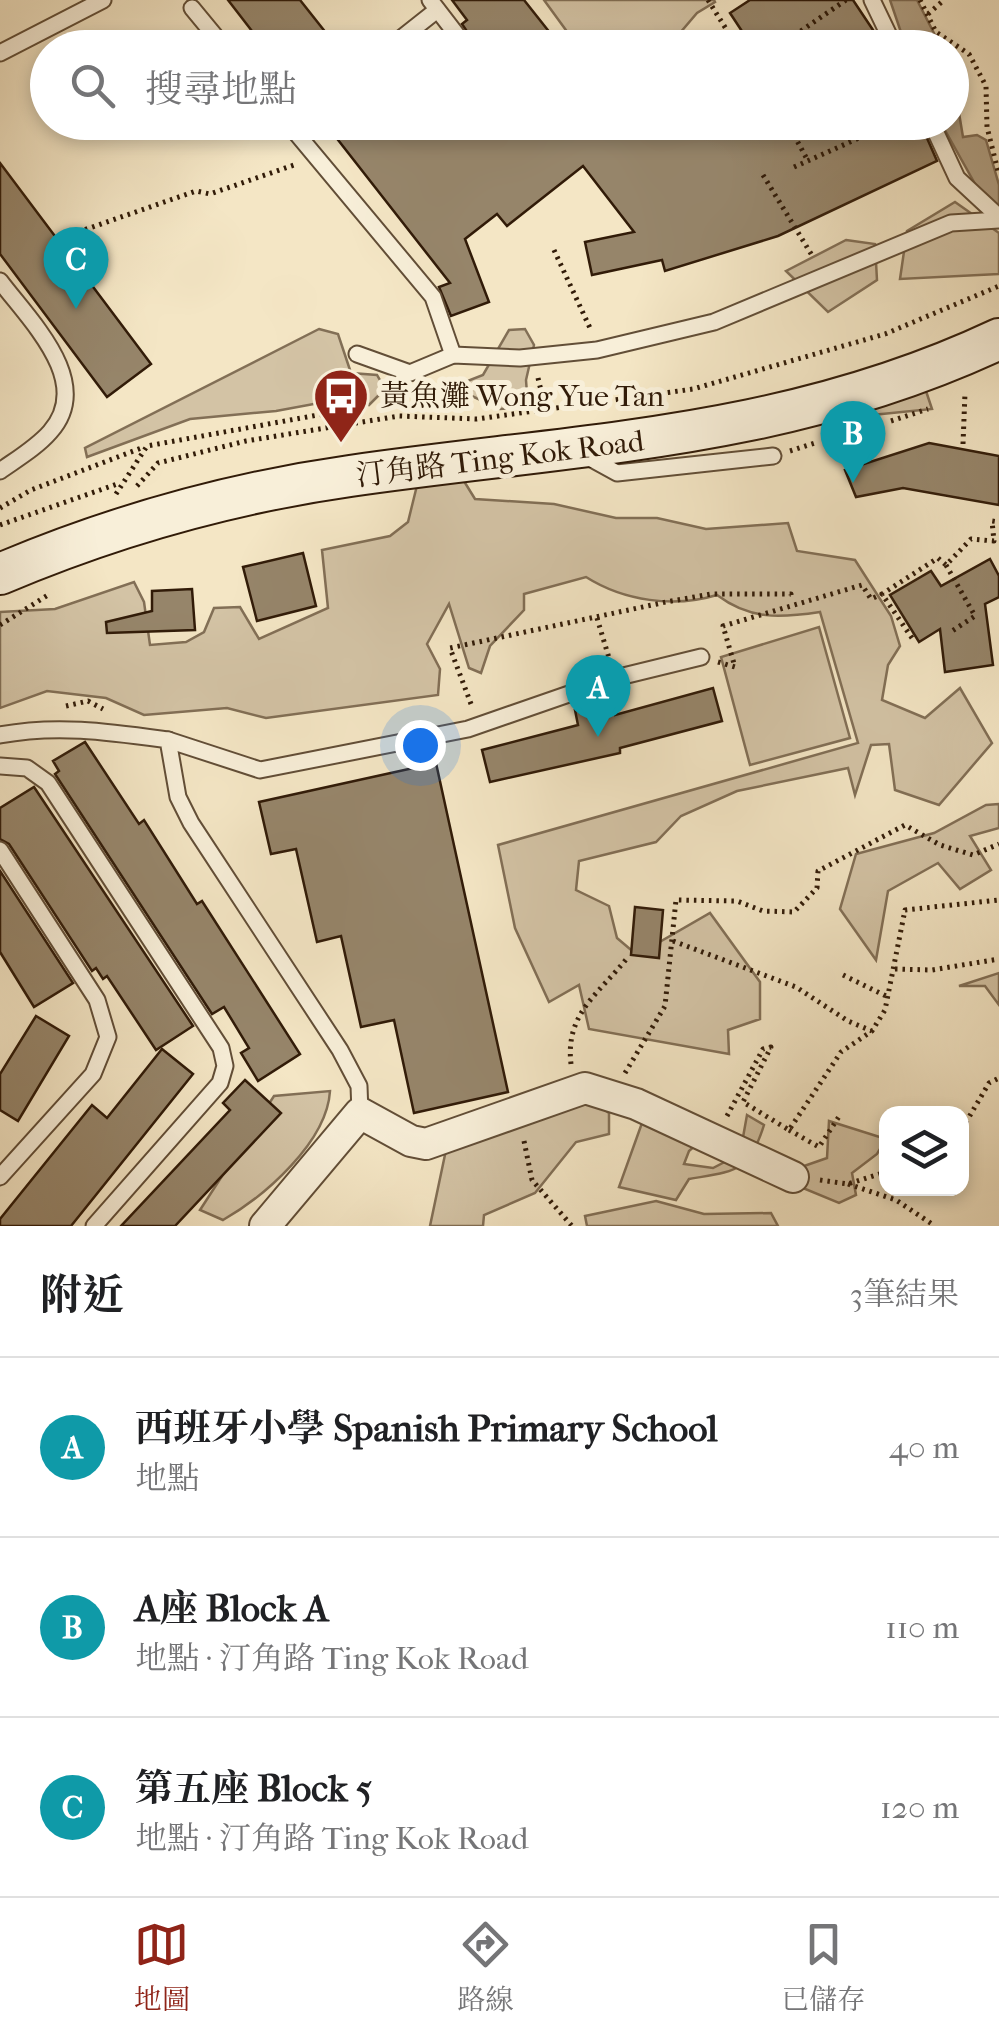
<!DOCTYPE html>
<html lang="zh-TW">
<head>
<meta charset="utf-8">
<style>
	:root { --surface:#fff; --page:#f2f2f2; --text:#202124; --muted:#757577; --line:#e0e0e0; --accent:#8f2418 }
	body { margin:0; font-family:"IM FELL French Canon","Noto Serif TC",serif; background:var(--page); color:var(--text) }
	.controls { position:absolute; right:30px; bottom:30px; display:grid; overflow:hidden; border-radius:20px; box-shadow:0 5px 15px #0003 }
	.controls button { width:90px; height:90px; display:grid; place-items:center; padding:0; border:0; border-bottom:2px solid var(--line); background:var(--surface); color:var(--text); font:50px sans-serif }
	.you { position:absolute; left:420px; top:745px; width:35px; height:35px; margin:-25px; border:8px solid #fff; border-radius:50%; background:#1a73e8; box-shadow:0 0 0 15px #1a73e833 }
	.badge { display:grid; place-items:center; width:65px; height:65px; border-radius:50%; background:var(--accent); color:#fff; font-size:32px; font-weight:700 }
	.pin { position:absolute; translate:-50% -82px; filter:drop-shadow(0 2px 5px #0008) }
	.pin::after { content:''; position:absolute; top:52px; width:35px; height:30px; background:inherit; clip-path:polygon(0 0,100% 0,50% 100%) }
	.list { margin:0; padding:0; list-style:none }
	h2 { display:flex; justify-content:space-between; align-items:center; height:130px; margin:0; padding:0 40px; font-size:42px }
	h2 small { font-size:32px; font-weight:400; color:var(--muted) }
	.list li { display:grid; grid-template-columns:65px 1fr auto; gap:30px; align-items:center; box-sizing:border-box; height:180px; padding:0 40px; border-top:2px solid var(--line) }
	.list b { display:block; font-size:38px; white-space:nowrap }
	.list p { margin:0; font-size:32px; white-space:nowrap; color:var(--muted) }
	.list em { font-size:32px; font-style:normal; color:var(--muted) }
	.icon { flex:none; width:55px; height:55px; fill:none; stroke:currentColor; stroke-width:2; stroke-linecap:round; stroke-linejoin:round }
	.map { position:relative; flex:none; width:999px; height:1226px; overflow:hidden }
	.search { position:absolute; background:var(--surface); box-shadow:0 5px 15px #0003; left:30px; right:30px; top:30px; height:110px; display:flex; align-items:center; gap:25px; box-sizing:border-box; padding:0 35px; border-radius:55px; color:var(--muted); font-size:38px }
	.sheet { height:670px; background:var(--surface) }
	nav { display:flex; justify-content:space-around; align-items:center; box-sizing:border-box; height:140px; border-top:2px solid var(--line); background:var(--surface); font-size:28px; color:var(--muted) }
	nav a { display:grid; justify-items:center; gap:5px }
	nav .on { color:var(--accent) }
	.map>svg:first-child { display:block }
	.green { fill:#d3c3a5; stroke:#826f56; stroke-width:2.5 }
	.water { fill:#b2a185; stroke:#7e6b53; stroke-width:2.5 }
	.building { fill:#96856a; stroke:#311b08; stroke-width:2.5 }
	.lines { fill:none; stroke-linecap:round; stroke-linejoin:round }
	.service-casing { stroke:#624e37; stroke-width:19 }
	.minor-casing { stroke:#624e37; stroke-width:34 }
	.secondary-casing { stroke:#311b08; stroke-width:44 }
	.path { stroke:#311b08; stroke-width:5; stroke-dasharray:2.5 5; stroke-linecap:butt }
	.service { stroke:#f8efd9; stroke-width:15 }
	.minor { stroke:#f8efd9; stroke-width:30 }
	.secondary { stroke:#f8efd9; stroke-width:40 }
	.labels { text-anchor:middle; stroke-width:10; stroke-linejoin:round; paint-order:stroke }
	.poi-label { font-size:30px; fill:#311b08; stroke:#f8efd9; text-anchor:start }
	.street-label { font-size:30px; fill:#311b08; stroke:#f8efd9 }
</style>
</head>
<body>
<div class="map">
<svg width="999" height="1226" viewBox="0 0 999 1226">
	<rect width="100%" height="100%" fill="#f4e6c5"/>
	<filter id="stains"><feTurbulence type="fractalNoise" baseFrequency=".002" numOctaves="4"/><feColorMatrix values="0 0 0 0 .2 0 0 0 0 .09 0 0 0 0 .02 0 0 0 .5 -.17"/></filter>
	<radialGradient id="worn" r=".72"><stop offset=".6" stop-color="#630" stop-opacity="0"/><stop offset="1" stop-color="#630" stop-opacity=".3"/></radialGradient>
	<!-- green -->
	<g class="green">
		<path d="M544,0H714L715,2L697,13L668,47L579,48Z"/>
		<path d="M955,202L999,233V274L900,279L907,231Z"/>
		<path d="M846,240L875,244L877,280L828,312L786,271Z"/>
		<path d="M319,329L338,334L351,373L377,375L385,389L369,405L346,398L276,411L190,419L87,457L85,448Z"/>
		<path d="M525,329L534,345L526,380L528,407L500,409L452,387L483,375L509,330Z"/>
		<path d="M924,385L932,409L872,415L836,431L834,395Z"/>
		<path d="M446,452L475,499L554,504L616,518H657L706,529L788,523L797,551L855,560L891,616L900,646L888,665L882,700L925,718L960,688L992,743L939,805L895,790L889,744L871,745L855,795L848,768L737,791L681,816L656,842L579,861L576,890L609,906L617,938L637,955L710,913L760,982V1019L728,1030L729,1054L589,1029L579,985L549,1002L515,928L498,845L858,743L820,612C780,618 750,620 717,595C674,608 624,601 586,577L524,594V610L490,646L481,673L469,668L449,604L427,644L440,669L438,695L266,718L227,708L144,715L106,698L47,691L0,708V612L55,609L134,582L144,602L150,645L186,642L204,632L214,608L240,607L259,639L328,608L322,550L390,536L408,522L424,457Z"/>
		<path d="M819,627L850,738L750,765L721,657Z"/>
		<path d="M999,804V828L970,836L991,870L960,889L938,863L888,891L876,960L840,909L856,854L934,833L986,805Z"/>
		<path d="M999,973V1005L985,986H959Z"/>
		<path d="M577,1090L609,1113V1134L576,1142L535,1193L484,1215L483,1226H430L450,1131Z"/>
		<path d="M330,1091C327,1142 265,1196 223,1220L200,1210L274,1096Z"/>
		<path d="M747,1115L764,1125C749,1173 735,1171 689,1179L676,1200L619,1187L642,1123L705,1137L689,1151L684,1164L713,1168L740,1154Z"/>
		<path d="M829,1121L886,1139L877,1154L852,1173L856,1195L839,1203L798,1186L804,1166L827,1158Z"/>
		<path d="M656,1201L704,1214L771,1213L778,1226H587L585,1216Z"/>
	</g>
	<!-- water -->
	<g class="water">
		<path d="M890,0H917L941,47H906Z"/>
		<path d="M952,71L963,137L977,135L986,140L999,185V211L979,191L941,123L952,122Z"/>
	</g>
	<!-- building -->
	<g class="building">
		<path d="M228,0H300L338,48H265Z"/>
		<path d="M452,0H524L562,48H478L462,24L467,20Z"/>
		<path d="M750,0H853L877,36L859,48H753L730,13Z"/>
		<path d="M324,122H874L880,135L907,122H920L937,161L778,236L665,271L662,260L592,275L585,242L634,232L583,166L507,226L497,214L465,239L489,302L451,316L439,287L450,283Z"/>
		<path d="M0,163L151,364L107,397L0,254Z"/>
		<path d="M929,443L999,456V505L903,488L856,497L845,470Z"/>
		<path d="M303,553L316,606L257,621L243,567Z"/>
		<path d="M990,559L999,576V597L985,604L993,665L945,672L940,629L919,642L890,595L931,571L941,586Z"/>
		<path d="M192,589L195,630L107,633L106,622L152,611V591Z"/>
		<path d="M713,688L722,721L620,748V753L490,782L482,750L578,725L575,710L611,700L615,715Z"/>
		<path d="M85,742L139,824L144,820L197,904L202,901L300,1054L258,1081L241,1053L249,1048L224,1007L212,1014L55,774L59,771L53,761Z"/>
		<path d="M436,763L508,1092L414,1113L394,1020L361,1027L341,936L317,942L296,849L271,854L259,802Z"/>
		<path d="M34,787L193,1026L156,1050L107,976L103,979L96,968L92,971L9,844L0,839V808Z"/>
		<path d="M0,871L73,983L34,1007L0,952Z"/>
		<path d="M635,907L663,910L659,958L631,955Z"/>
		<path d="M36,1016L69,1036L18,1121L0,1110V1074Z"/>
		<path d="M162,1049L193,1074L71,1226H0V1219L92,1105L107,1118Z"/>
		<path d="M245,1080L281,1113L175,1226H121L230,1110L223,1103Z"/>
	</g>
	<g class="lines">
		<!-- service casing -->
		<g class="service-casing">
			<g id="service">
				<path d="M430,0L467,48"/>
				<path d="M872,0L895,48"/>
				<path d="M192,8L225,48"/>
				<path d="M389,48L437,10"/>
				<path d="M0,53L103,0"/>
				<path d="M287,122L433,297L453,355"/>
				<path d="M931,122L957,178L999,217"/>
				<path d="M0,281C29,320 95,382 50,432C37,447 17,459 0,471"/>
				<path d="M357,354L410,373L453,355L520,358L597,350L714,322L951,223L999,220"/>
				<path d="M586,456L617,473L773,456"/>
				<path d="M0,735C57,724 110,732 168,740L178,797L191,823L340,1050L359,1086L360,1113"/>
				<path d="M168,740L260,770L468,729L615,678L701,657"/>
				<path d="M0,766L27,768L48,783L221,1048L225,1066L220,1083L94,1226"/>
				<path d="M0,850L97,1000L108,1037L93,1074L0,1177"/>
			</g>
		</g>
		<!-- minor casing -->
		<g class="minor-casing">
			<path id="minor" d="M265,1226L360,1113L411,1141L426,1144L585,1088L636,1104L793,1177"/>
		</g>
		<!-- secondary casing -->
		<g class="secondary-casing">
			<path id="secondary" d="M0,574C111,527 230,493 350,476C578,443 784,440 999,339"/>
		</g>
		<!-- path -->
		<g class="path">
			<path d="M708,0L738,48"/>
			<path d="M920,0L936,32L969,54L986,86L987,127L999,175"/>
			<path d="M928,14L944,0"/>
			<path d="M776,48L846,0"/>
			<path d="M787,122L808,161"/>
			<path d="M794,167L895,122"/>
			<path d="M763,175L813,257"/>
			<path d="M78,232L196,191L210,194L294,165"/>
			<path d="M554,250L590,328"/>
			<path d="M538,378L546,411"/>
			<path d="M891,421L928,409"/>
			<path d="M963,444L965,393"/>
			<path d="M790,451L818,442"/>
			<path d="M137,486L158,463L246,441L399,416L477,419L693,389L885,334L999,286"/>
			<path d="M116,494L147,446L329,413"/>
			<path d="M0,508L31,490L144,447"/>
			<path d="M0,525L120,483"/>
			<path d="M946,565L975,616L949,633"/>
			<path d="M597,618L609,658"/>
			<path d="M0,625L48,595"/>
			<path d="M912,638L882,594L938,558L946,565L971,539L994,541L992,521L999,522"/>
			<path d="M718,662L735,667L723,626L862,585L871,599L882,594"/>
			<path d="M471,704L450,648L666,602L711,594H791L792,600"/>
			<path d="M66,706L88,701L103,709"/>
			<path d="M673,941L796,987L848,1021L872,1031"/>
			<path d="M895,969L932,970L999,959"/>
			<path d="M843,975L888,997"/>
			<path d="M571,1064C565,1013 599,994 628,957"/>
			<path d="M625,1073L665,1006L676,900L737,901L763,911L794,912L817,888L818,871L905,825L940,845L973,855L999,844"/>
			<path d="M727,1116L763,1049L771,1047L743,1102L789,1130L841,1052L872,1031L885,1010L905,910L999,900"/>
			<path d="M962,1129L989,1083L999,1078"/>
			<path d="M789,1130L819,1147L840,1115"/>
			<path d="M524,1141L532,1180L572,1226"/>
			<path d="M820,1180L848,1184L886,1172"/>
			<path d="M848,1184L896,1200L935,1226"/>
		</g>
		<!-- service -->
		<use href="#service" class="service"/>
		<!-- minor -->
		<use href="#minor" class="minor"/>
		<!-- secondary -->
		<use href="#secondary" class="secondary"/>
	</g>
	<!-- icons -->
	<defs>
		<g id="bus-pin" transform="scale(2.875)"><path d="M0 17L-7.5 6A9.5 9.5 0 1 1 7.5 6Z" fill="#8f2418" stroke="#f8efd9"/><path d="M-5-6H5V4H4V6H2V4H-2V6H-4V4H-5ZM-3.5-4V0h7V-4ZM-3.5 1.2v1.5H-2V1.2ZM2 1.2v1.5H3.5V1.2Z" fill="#fff"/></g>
	</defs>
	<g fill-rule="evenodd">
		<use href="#bus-pin" x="341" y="396"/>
	</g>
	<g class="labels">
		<!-- poi labels -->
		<g class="poi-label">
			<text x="380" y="406">黃魚灘 Wong Yue Tan</text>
		</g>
		<!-- street labels -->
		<g class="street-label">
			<text transform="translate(500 458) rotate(-7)" y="10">汀角路 Ting Kok Road</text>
		</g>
	</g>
	<rect width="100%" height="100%" filter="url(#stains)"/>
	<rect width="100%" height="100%" fill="url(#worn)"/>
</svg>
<div class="controls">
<button><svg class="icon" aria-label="layers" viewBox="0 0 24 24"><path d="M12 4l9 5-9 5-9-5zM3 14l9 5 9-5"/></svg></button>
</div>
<div class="you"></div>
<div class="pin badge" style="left:598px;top:737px;background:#0f9aa8">A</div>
<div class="pin badge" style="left:853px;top:483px;background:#0f9aa8">B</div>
<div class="pin badge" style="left:76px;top:309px;background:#0f9aa8">C</div>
<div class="search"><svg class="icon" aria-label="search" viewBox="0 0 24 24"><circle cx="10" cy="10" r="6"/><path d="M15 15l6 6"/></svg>搜尋地點</div>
</div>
<section class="sheet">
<h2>附近<small>3筆結果</small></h2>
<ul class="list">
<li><span class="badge" style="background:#0f9aa8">A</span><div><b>西班牙小學 Spanish Primary School</b><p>地點</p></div><em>40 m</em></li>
<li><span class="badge" style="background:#0f9aa8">B</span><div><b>A座 Block A</b><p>地點 · 汀角路 Ting Kok Road</p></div><em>110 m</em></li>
<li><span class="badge" style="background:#0f9aa8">C</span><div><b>第五座 Block 5</b><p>地點 · 汀角路 Ting Kok Road</p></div><em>120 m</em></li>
</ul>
</section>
<nav>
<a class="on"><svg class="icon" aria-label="map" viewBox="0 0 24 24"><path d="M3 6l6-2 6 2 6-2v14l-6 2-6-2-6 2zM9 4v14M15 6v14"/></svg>地圖</a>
<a><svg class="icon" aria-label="directions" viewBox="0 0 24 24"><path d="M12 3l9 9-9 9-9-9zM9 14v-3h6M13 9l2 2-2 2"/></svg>路線</a>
<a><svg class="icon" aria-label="saved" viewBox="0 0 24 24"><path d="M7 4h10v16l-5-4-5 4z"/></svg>已儲存</a>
</nav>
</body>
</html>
